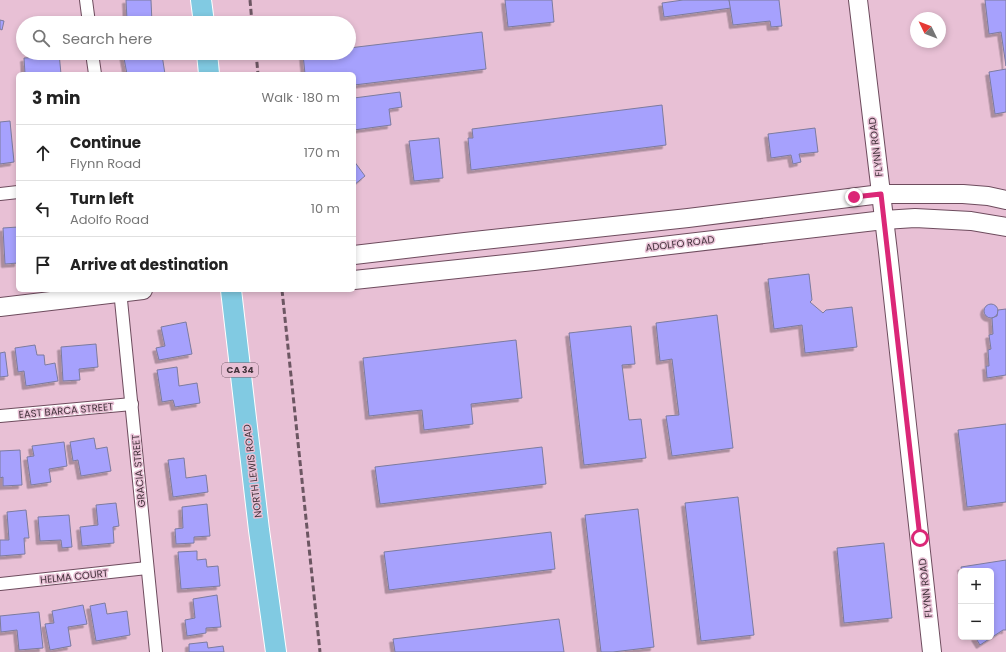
<!DOCTYPE html>
<html lang="en">
<head>
<meta charset="utf-8">
<style>
	:root { --surface:#fff; --page:#f6f6f6; --text:#222; --muted:#767676; --line:#e0e0e0 }
	body { margin:0; font-family:Poppins,sans-serif; background:var(--page); color:var(--text) }
	.controls { position:absolute; right:12px; bottom:12px; display:grid; overflow:hidden; border-radius:6px; box-shadow:0 2px 6px #0003 }
	.controls button { width:36px; height:36px; display:grid; place-items:center; padding:0; border:0; border-bottom:1px solid var(--line); background:var(--surface); color:var(--text); font:20px sans-serif }
	.compass { position:absolute; left:910px; top:12px; width:36px; height:36px; border-radius:50%; background:var(--surface); box-shadow:0 2px 6px #0003; rotate:313deg }
	.stop { position:absolute; width:12px; height:12px; margin:-9px; border:3px solid #db2777; border-radius:50%; background:#fff }
	.stop.end { background:#db2777; border-color:#fff; box-shadow:0 1px 4px #0008 }
	.list { margin:0; padding:0; list-style:none }
	h2 { display:flex; justify-content:space-between; align-items:center; height:52px; margin:0; padding:0 16px; font-size:17px }
	h2 small { font-size:13px; font-weight:400; color:var(--muted) }
	.list li { display:grid; grid-template-columns:26px 1fr auto; gap:12px; align-items:center; box-sizing:border-box; height:56px; padding:0 16px; border-top:1px solid var(--line) }
	.list b { display:block; font-size:15px; white-space:nowrap }
	.list p { margin:0; font-size:13px; white-space:nowrap; color:var(--muted) }
	.list em { font-size:13px; font-style:normal; color:var(--muted) }
	.icon { flex:none; width:22px; height:22px; fill:none; stroke:currentColor; stroke-width:2; stroke-linecap:round; stroke-linejoin:round }
	.map { position:relative; flex:none; width:1006px; height:652px; overflow:hidden }
	.search { position:absolute; background:var(--surface); box-shadow:0 2px 6px #0003; left:16px; top:16px; width:340px; height:44px; display:flex; align-items:center; gap:10px; box-sizing:border-box; padding:0 14px; border-radius:22px; color:var(--muted); font-size:15px }
	.panel { position:absolute; background:var(--surface); box-shadow:0 2px 6px #0003; left:16px; top:72px; width:340px; height:220px; border-radius:6px }
	.map>svg:first-child { display:block }
	.building { fill:#a6a1fd; stroke:#7c7b9e; filter:url(#shadow) }
	.lines { fill:none; stroke-linecap:round; stroke-linejoin:round }
	.street-casing { stroke:#6e4c5e; stroke-width:14 }
	.secondary-casing { stroke:#6e4c5e; stroke-width:20 }
	.primary-casing { stroke:#fff; stroke-width:22 }
	.street { stroke:#fff; stroke-width:12 }
	.secondary { stroke:#fff; stroke-width:18 }
	.primary { stroke:#81cae2; stroke-width:20 }
	.rail { stroke:#6c5662; stroke-width:3; stroke-dasharray:6 3; stroke-linecap:butt }
	.route { stroke:#db2777; stroke-width:5 }
	.labels { text-anchor:middle; stroke-width:3; stroke-linejoin:round; paint-order:stroke }
	.shield { fill:#e8c0d5; stroke:#755e6b; stroke-width:1 }
	.shield-label { font-size:9px; font-weight:bold; fill:#44343d }
	.street-label { font-size:10px; fill:#44343d; stroke:#e8c0d5 }
</style>
</head>
<body>
<div class="map">
<svg width="1006" height="652" viewBox="0 0 1006 652">
	<defs>
		<filter id="shadow"><feDropShadow dx="-3.5" dy="3.5" stdDeviation="0" flood-color="#0004"/></filter>
	</defs>
	<rect width="100%" height="100%" fill="#e8c0d5"/>
	<!-- building -->
	<g class="building">
		<path d="M126,0H151L152,23H118V20H127Z"/>
		<path d="M505,0H552L554,22L508,27Z"/>
		<path d="M683,0H729L731,8L664,17L662,3Z"/>
		<path d="M729,0H779L782,26L771,27L770,21L733,25Z"/>
		<path d="M985,0H1006V66L1001,32L989,34Z"/>
		<path d="M0,20L4,21L2,30L0,29Z"/>
		<path d="M482,32L486,69L354,85V74H305L303,54L312,53H349V48Z"/>
		<path d="M43,53H59L61,74H25L24,58L44,57Z"/>
		<path d="M123,53H142L143,59L162,55L165,74H127Z"/>
		<path d="M1006,69V112L995,114L989,72Z"/>
		<path d="M400,92L402,107L389,109L391,125L354,130V98Z"/>
		<path d="M662,105L666,145L471,170L468,138H473L472,129Z"/>
		<path d="M10,121L14,162L0,164V122Z"/>
		<path d="M815,128L818,152L799,154L801,162L793,164L791,155L771,158L768,134Z"/>
		<path d="M439,138L443,178L414,181L409,141Z"/>
		<path d="M354,161L365,176L354,185Z"/>
		<path d="M18,227V263L5,264L3,228Z"/>
		<path d="M809,274L812,300L810,302L823,313L826,310L852,307L857,347L805,353L802,325L774,329L768,279Z"/>
		<circle cx="991" cy="311" r="7"/>
		<path d="M1006,309V375L987,378L986,366H989L988,350L991,349L989,335L993,334L992,318L997,316L998,310Z"/>
		<path d="M717,315L733,448L672,456L666,416L679,415L672,359L660,361L656,323Z"/>
		<path d="M186,322L192,354L159,360L156,348L165,346L161,327Z"/>
		<path d="M631,326L635,364L622,365L629,420L641,419L646,458L584,465L569,333Z"/>
		<path d="M516,340L522,398L471,404L473,424L424,430L422,410L369,416L363,358Z"/>
		<path d="M96,344L98,367L79,369L80,380L63,381L61,347Z"/>
		<path d="M35,345L37,355H44L45,365L55,363L58,381L26,386L24,371L18,372L15,348Z"/>
		<path d="M5,352L8,376L0,377V353Z"/>
		<path d="M177,367L179,386L197,383L200,403L175,407L173,400L162,402L157,370Z"/>
		<path d="M1006,424V502L967,507L958,430Z"/>
		<path d="M94,438L96,449L107,447L111,471L81,476L78,460L73,461L70,442Z"/>
		<path d="M64,442L67,466L49,469L51,482L31,485L27,457L34,456L32,446Z"/>
		<path d="M542,447L546,484L380,504L375,467Z"/>
		<path d="M20,450L22,485L3,486V477L0,478V451Z"/>
		<path d="M184,458L186,478L206,475L208,492L173,497L168,460Z"/>
		<path d="M738,497L754,635L701,641L685,503Z"/>
		<path d="M116,503L119,526L113,527L114,543L82,546L80,527L98,525L96,505Z"/>
		<path d="M207,504L210,536L194,537V543L176,544L175,529L183,528L182,507Z"/>
		<path d="M638,509L654,647L613,652H601L585,515Z"/>
		<path d="M26,510L29,538H24L25,554L0,556V540H9L7,512Z"/>
		<path d="M69,515L72,547L62,548L61,540L40,541L38,517Z"/>
		<path d="M551,532L555,569L389,590L384,552Z"/>
		<path d="M884,543L892,618L844,623L837,548Z"/>
		<path d="M197,551V560L206,559L207,567L218,566L220,586L181,589L178,552Z"/>
		<path d="M1006,560V630H1003L980,645L975,637H991V571H962L961,567Z"/>
		<path d="M217,595L221,627L206,628V633L187,636L185,620L195,618L193,599Z"/>
		<path d="M105,603L107,614L127,611L130,635L96,641L90,606Z"/>
		<path d="M83,605L87,624L68,627L71,646L50,650L45,624L54,623L52,611Z"/>
		<path d="M39,612L43,648L19,650L17,630L1,632L0,616Z"/>
		<path d="M559,619L564,652H395L393,639Z"/>
		<path d="M207,642L208,648L223,646L224,652H189V644Z"/>
	</g>
	<g class="lines">
		<!-- street casing -->
		<g class="street-casing">
			<g id="street">
				<path d="M86,0L89,23"/>
				<path d="M92,53L95,74"/>
				<path d="M0,194L18,192"/>
				<path d="M120,290C133,411 143,531 156,652"/>
				<path d="M0,416L132,404"/>
				<path d="M0,584L147,568"/>
			</g>
		</g>
		<!-- secondary casing -->
		<g class="secondary-casing">
			<g id="secondary">
				<path d="M858,0L888,252L932,652"/>
				<path d="M354,255L465,242L688,218L881,194H963L988,196L1006,200"/>
				<path d="M354,280L534,261L884,220L915,218L971,221L1006,227"/>
				<path d="M0,307L143,290"/>
			</g>
		</g>
		<!-- primary casing -->
		<g class="primary-casing">
			<g id="primary">
				<path d="M201,0L204,23"/>
				<path d="M207,53L209,74"/>
				<path d="M231,290L259,530L276,652"/>
			</g>
		</g>
		<!-- street -->
		<use href="#street" class="street"/>
		<!-- secondary -->
		<use href="#secondary" class="secondary"/>
		<!-- primary -->
		<use href="#primary" class="primary"/>
		<!-- rail -->
		<g class="rail">
			<path d="M250,0L252,23"/>
			<path d="M256,53L258,74"/>
			<path d="M282,290L320,652"/>
		</g>
	</g>
	<g class="lines">
		<!-- route -->
		<path class="route" d="M854,197L881,194L920,538"/>
	</g>
	<g class="labels">
		<!-- shield labels -->
		<rect class="shield" x="222" y="363" width="36" height="14" rx="3"/>
		<g class="shield-label">
			<text x="240" y="373">CA 34</text>
		</g>
		<!-- street labels -->
		<g class="street-label">
			<text transform="translate(875 147) rotate(-97)" y="4">FLYNN ROAD</text>
			<text transform="translate(680 243) rotate(-7)" y="4">ADOLFO ROAD</text>
			<text transform="translate(66 410) rotate(-5)" y="4">EAST BARCA STREET</text>
			<text transform="translate(138 471) rotate(-95)" y="4">GRACIA STREET</text>
			<text transform="translate(252 471) rotate(-97)" y="4">NORTH LEWIS ROAD</text>
			<text transform="translate(74 576) rotate(-6)" y="4">HELMA COURT</text>
			<text transform="translate(925 588) rotate(-96)" y="4">FLYNN ROAD</text>
		</g>
	</g>
</svg>
<div class="controls">
<button>+</button>
<button>−</button>
</div>
<svg class="compass" viewBox="-18 -18 36 36"><path d="M0-13l5 13h-10z" fill="#e53935"/><path d="M0 13l5-13h-10z" fill="#767676"/></svg>
<div class="stop" style="left:920px;top:538px"></div>
<div class="stop end" style="left:854px;top:197px"></div>
<div class="search"><svg class="icon" aria-label="search" viewBox="0 0 24 24"><circle cx="10" cy="10" r="6"/><path d="M15 15l6 6"/></svg>Search here</div>
<section class="panel">
<h2>3 min<small>Walk · 180 m</small></h2>
<ul class="list">
<li><svg class="icon" aria-label="ahead" viewBox="0 0 24 24"><path d="M12 20V5M6 11l6-6 6 6"/></svg><div><b>Continue</b><p>Flynn Road</p></div><em>170 m</em></li>
<li><svg class="icon" aria-label="left" viewBox="0 0 24 24"><path d="M17 20v-9H6M10 6l-5 5 5 5"/></svg><div><b>Turn left</b><p>Adolfo Road</p></div><em>10 m</em></li>
<li><svg class="icon" aria-label="arrive" viewBox="0 0 24 24"><path d="M6 21V4h12l-3 4 3 4H6"/></svg><div><b>Arrive at destination</b></div></li>
</ul>
</section>
</div>
</body>
</html>
